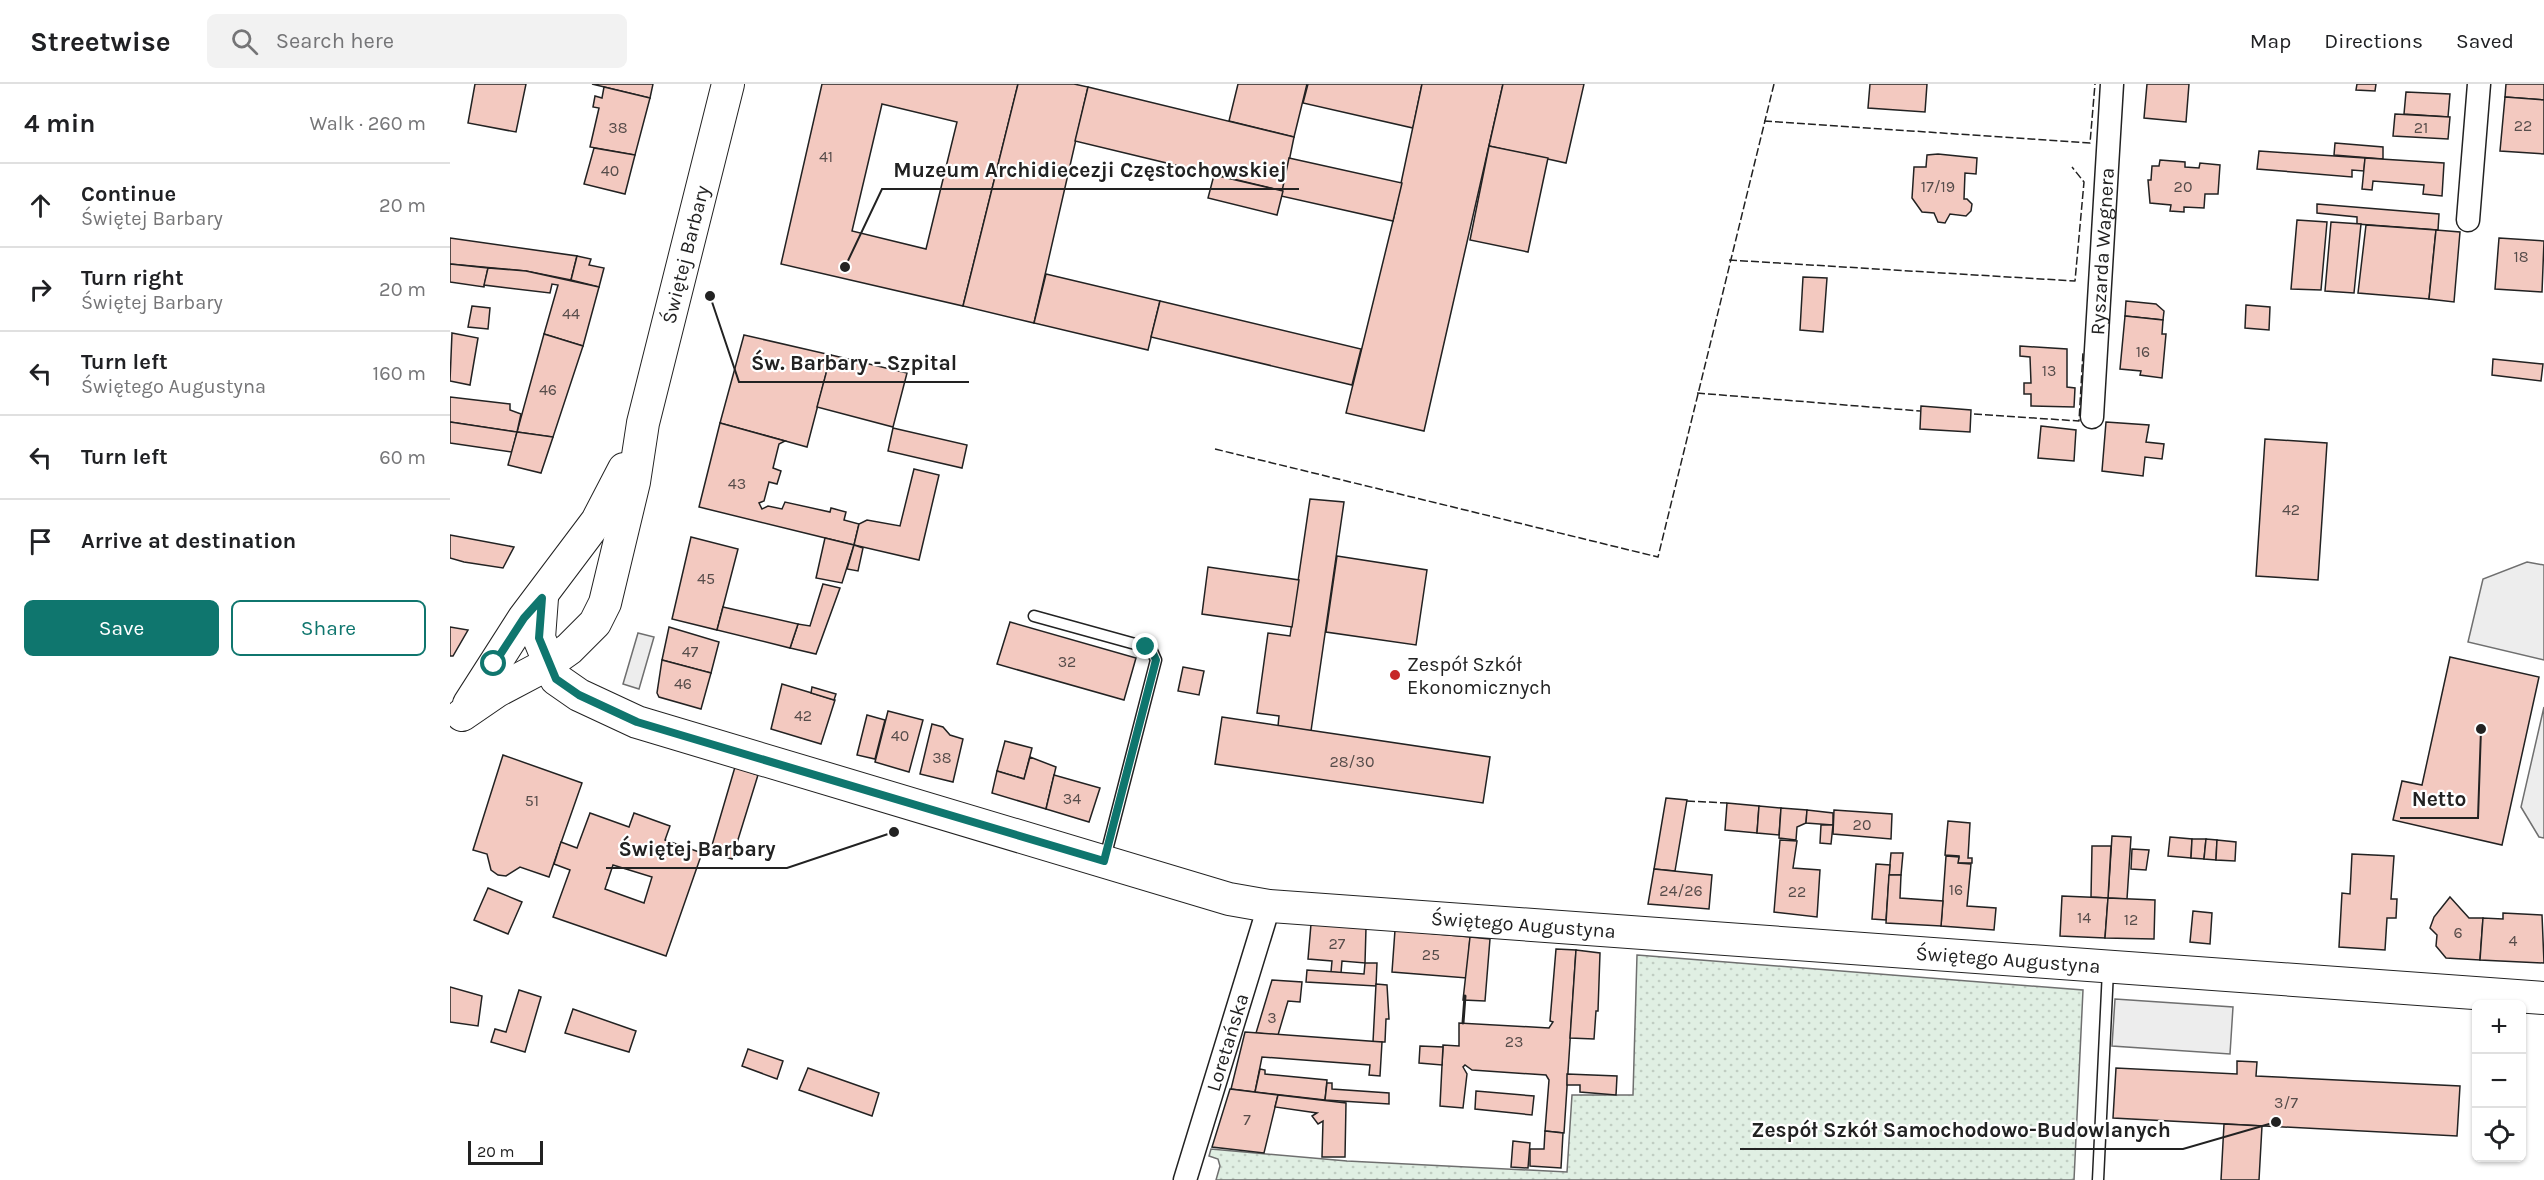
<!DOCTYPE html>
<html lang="en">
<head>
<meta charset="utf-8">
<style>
	:root { --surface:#fff; --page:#f2f2f2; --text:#202124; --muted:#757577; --line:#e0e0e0; --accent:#0f766e }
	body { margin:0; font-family:Karla,sans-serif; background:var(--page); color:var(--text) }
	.controls { position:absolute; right:18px; bottom:18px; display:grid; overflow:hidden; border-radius:9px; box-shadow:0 2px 4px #0004 }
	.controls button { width:54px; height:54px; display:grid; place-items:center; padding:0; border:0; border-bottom:2px solid var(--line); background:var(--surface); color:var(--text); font:30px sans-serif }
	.scale { position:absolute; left:18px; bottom:15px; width:75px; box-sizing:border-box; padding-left:6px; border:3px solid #222; border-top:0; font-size:16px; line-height:21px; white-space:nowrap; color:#222; -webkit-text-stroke:4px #fff; paint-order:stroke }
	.stop { position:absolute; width:18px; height:18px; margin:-14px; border:4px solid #0f766e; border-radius:50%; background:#fff }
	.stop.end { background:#0f766e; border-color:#fff; box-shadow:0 2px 6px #0008 }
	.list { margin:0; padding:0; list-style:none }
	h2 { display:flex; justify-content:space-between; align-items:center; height:78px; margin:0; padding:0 24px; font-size:26px }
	h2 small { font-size:20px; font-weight:400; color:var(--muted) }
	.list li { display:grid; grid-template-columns:39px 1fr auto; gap:18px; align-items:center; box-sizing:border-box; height:84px; padding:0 24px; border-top:2px solid var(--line) }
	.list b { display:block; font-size:22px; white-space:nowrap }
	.list p { margin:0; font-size:20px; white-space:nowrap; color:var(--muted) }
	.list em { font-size:20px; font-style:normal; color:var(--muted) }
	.actions { display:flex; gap:12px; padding:18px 24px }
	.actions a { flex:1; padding:14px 0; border:2px solid var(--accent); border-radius:9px; text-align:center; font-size:21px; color:var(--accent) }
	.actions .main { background:var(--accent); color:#fff }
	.icon { flex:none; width:33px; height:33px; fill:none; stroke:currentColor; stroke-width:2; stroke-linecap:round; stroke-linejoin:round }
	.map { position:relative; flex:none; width:2094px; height:1096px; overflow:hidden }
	header { display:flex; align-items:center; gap:36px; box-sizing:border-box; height:84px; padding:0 30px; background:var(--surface); border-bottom:2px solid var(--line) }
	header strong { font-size:28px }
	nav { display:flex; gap:33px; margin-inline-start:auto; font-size:21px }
	.search { width:420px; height:54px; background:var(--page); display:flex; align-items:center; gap:15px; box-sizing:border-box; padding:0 21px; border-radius:9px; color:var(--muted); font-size:22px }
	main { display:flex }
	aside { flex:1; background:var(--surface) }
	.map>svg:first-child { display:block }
	.grass { fill:url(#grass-dots); stroke:#6f6f6f; stroke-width:1.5 }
	.parking { fill:#ededed; stroke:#6f6f6f; stroke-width:1.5 }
	.building { fill:#f3c9c0; stroke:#222; stroke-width:1.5; fill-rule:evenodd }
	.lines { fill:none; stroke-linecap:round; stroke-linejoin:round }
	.lane-casing { stroke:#222; stroke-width:13 }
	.street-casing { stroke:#222; stroke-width:25 }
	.secondary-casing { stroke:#222; stroke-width:34 }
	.lane { stroke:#fff; stroke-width:10 }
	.street { stroke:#fff; stroke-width:22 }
	.secondary { stroke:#fff; stroke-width:32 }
	.fence { stroke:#222; stroke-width:1.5; stroke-dasharray:8 3; stroke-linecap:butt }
	.wall { stroke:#222; stroke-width:3 }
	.route { stroke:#0f766e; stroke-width:8 }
	.poi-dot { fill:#c62828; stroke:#fff; stroke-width:2 }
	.labels { text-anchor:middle; stroke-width:4.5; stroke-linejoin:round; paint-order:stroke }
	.number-label { font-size:16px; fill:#564c4a }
	.street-label { font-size:20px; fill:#222; stroke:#fff }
	.poi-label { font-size:20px; fill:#222; stroke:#fff; text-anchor:start }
	.leader { fill:none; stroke:#222; stroke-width:2 }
	.callout-dot { fill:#222; stroke:#fff; stroke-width:2 }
	.callout-label { font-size:21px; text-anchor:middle; font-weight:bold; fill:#222; stroke:#fff; stroke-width:4.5; stroke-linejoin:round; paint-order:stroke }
</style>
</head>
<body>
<header>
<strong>Streetwise</strong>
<div class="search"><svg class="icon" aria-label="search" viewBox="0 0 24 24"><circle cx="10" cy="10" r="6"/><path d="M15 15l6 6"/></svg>Search here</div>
<nav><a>Map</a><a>Directions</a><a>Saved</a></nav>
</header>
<main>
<aside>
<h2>4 min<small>Walk · 260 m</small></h2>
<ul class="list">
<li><svg class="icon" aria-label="ahead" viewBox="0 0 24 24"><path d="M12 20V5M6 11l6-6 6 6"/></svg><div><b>Continue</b><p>Świętej Barbary</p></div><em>20 m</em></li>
<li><svg class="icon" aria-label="right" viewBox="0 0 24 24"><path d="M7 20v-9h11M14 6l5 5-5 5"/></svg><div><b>Turn right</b><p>Świętej Barbary</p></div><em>20 m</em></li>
<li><svg class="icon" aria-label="left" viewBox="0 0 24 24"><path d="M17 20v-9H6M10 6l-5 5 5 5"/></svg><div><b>Turn left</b><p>Świętego Augustyna</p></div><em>160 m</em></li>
<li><svg class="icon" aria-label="left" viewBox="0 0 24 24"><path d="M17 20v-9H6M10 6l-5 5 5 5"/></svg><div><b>Turn left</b></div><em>60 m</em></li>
<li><svg class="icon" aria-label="arrive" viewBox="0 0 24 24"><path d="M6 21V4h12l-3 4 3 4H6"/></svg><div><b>Arrive at destination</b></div></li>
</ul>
<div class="actions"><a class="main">Save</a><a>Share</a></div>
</aside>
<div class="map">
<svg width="2094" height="1096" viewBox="0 0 2094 1096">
	<defs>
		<pattern id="grass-dots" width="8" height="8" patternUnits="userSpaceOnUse" patternTransform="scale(1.5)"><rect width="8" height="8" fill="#e0efe3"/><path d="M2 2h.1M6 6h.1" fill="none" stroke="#c0cdc2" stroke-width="1.8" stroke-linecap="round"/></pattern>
	</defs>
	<rect width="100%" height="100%" fill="#fff"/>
	<!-- grass -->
	<path class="grass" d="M1187,871L1633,906L1624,1096H766L770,1082L768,1075L759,1072L761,1065L897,1077L1117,1088L1122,1011H1183Z"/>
	<!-- parking -->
	<g class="parking">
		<path d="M2077,478L2094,481V576L2018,558L2033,495Z"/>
		<path d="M188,549L204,553L189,605L173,600Z"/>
		<path d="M2094,623V754L2089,753L2071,723Z"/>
		<path d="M1665,915L1783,923L1780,970L1662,962Z"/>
	</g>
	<!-- building -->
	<g class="building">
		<path d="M25,0H76L66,48L18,39Z"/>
		<path d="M142,0H203L200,14Z"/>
		<path d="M372,0H568L513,222L331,180ZM432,20L507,38L476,165L402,147Z"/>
		<path d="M568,0H624L638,3L584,239L513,222Z"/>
		<path d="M788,0H857L844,53L779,37Z"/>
		<path d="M858,0H972L963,44L853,19Z"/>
		<path d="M972,0H1053L974,347L896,329L943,137Z"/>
		<path d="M1053,0H1134L1116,79L1039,62Z"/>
		<path d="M1420,0H1477L1475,28L1418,24Z"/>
		<path d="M1697,0H1739L1736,38L1694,34Z"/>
		<path d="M1907,0H1926L1925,7L1906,6Z"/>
		<path d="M2056,0H2094V16L2055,13Z"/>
		<path d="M154,3L200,14L185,71L140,63L149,24L143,23L145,12L152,14Z"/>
		<path d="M638,3L844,53L833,107L625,57Z"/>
		<path d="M1956,8L2000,10L1998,33L1954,30Z"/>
		<path d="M2055,13L2094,16V70L2050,67Z"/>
		<path d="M1945,30L2000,33L1998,55L1943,52Z"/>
		<path d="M1885,59L1933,63V75L1884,71Z"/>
		<path d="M1039,62L1098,74L1078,168L1020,156Z"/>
		<path d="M144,64L185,71L175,110L134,100Z"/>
		<path d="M1809,67L1915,74L1914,87L1902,86V93L1807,85Z"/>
		<path d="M1488,70L1527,74L1526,90L1515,89L1514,115H1517L1522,120L1521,127L1516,132L1500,130L1495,139L1488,138L1484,129L1472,128L1462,114L1464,83H1476L1477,71Z"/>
		<path d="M839,74L952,99L943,137L831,112Z"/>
		<path d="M1915,74L1994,79L1992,112L1973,110L1974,101L1923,97L1922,106L1912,105Z"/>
		<path d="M1710,76L1735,78V83L1749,84L1750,79L1770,81L1768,110H1755L1754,124L1734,123V128L1720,127L1721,121L1700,119L1698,96H1701L1702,82H1709Z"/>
		<path d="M764,91L833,107L827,131L758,114Z"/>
		<path d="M1867,120L1989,130L1988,146L1907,140V133L1867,129Z"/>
		<path d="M1847,136L1877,138L1871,206L1841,205Z"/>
		<path d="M1881,138L1911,140L1904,209L1875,207Z"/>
		<path d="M1916,141L1986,146L1979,215L1908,209Z"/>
		<path d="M1986,146L2010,148L2004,218L1979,215Z"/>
		<path d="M0,154L127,172L121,196L76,187L0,180Z"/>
		<path d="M2049,154L2094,157L2092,208L2045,205Z"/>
		<path d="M127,172L141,175L139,181L154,184L149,203L121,196Z"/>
		<path d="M0,180L38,184L34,203L0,198Z"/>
		<path d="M38,184L76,187L149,203L133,262L94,250L108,201L102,200L100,209L34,201Z"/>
		<path d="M596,190L710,217L698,266L584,239Z"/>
		<path d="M1353,193L1377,194L1373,248L1350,246Z"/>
		<path d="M710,217L911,265L902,301L701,253Z"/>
		<path d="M1676,217L1706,220L1714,227L1713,236L1675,232Z"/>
		<path d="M1796,221L1820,223L1819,246L1795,244Z"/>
		<path d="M22,222L40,224L38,245L18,243Z"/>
		<path d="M1675,232L1713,236L1712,250H1716L1712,294L1690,291L1691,287L1670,285Z"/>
		<path d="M2,249L28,254L20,301L0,297Z"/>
		<path d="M94,250L133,262L103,353L67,348Z"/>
		<path d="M294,251L381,271L357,363L270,339Z"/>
		<path d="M1570,262L1617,265V303L1625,304L1624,323L1581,322V310H1574V299H1581L1580,273L1570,272Z"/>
		<path d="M381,271L457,289L443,343L367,323Z"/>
		<path d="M2043,275L2093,280L2091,297L2042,291Z"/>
		<path d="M0,313L60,320V326L71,330L67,348L0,338Z"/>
		<path d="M1471,322L1521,326L1520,348L1470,345Z"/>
		<path d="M0,338L67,348L62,368L0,359Z"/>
		<path d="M1656,338L1699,341L1696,358L1714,360L1712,375L1695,373L1693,392L1652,387Z"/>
		<path d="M270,339L335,357L329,360L323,384L331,387L327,400L319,398L314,417L309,419L312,425L318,422L332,425L335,418L380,428L381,424L396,428L394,436L409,440L404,461L249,423Z"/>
		<path d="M1591,342L1626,346L1624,377L1588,374Z"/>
		<path d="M443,344L517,361L512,384L438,367Z"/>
		<path d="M67,348L103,353L91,389L58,381Z"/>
		<path d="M1815,355L1877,359L1868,496L1806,492Z"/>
		<path d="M464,385L489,391L469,476L404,461L409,440L417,436L450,442Z"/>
		<path d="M860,415L894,418L861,647L828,642L829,632L807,629L818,549L840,552Z"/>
		<path d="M0,451L64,463L53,484L14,478L0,474Z"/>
		<path d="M241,453L288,465L267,546L222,535Z"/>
		<path d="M375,454L404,461L392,499L366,494Z"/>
		<path d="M404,461L413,464L408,487L397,485Z"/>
		<path d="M887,472L977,486L966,561L876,548Z"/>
		<path d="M758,483L849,496L842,543L752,530Z"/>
		<path d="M373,500L390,504L366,570L340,564L348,540L360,542Z"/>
		<path d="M273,523L348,540L340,564L267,546Z"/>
		<path d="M560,538L686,574L674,616L547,580Z"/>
		<path d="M0,543L18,546L3,572H0Z"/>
		<path d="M219,543L269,558L261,589L212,576Z"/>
		<path d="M2000,573L2089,593L2052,761L1943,736L1952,697L1972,701Z"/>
		<path d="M212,576L261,589L251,625L209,613L207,609Z"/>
		<path d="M733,583L754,587L749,611L728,607Z"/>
		<path d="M332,600L385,616L371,660L321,645Z"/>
		<path d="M362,603L386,610L384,616L361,609Z"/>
		<path d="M438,627L473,636L459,688L425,678Z"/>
		<path d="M417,631L435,636L425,675L407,671Z"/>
		<path d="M772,633L1040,673L1033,719L765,680Z"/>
		<path d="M482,640L493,643L500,651L513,655L503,698L470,690Z"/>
		<path d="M555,657L582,664L574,695L547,687Z"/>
		<path d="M53,671L132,699L99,793L70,783L56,792L48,791L41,786L37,770L23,766Z"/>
		<path d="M580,673L606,683L596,725L542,709L547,687L574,695Z"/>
		<path d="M285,683L308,691L282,775L260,768Z"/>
		<path d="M604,691L650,704L639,738L596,725Z"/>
		<path d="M1216,714L1237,716L1225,787L1204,785Z"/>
		<path d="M1277,719L1309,722L1307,749L1275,746Z"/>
		<path d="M1309,722L1331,724L1329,751L1307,749Z"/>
		<path d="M1331,724L1357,726L1356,739L1347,743L1346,756L1329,754Z"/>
		<path d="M1357,726L1383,729V741L1356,739Z"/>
		<path d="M1384,726L1442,730L1441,755L1383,750Z"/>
		<path d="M140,729L179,743L184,729L220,742L215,756L252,769L216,872L103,833L120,786L104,780L111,758L127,764ZM163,781L202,793L194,819L155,805Z"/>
		<path d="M1498,737L1520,739L1518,774H1522V779H1508L1509,772L1495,771Z"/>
		<path d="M1371,741H1383L1381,760L1370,759Z"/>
		<path d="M1662,752L1681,753L1677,815L1658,814Z"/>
		<path d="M1720,753L1742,755L1741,774L1718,772Z"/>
		<path d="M1742,755H1756L1754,775L1741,774Z"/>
		<path d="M1756,755L1767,756L1766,776L1754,775Z"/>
		<path d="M1330,756L1347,757L1343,784L1370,786L1367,833L1324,828Z"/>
		<path d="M1767,756L1786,758L1785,777L1766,776Z"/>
		<path d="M1642,762H1661L1658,814L1641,813Z"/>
		<path d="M1682,765L1699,766L1696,786L1681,785Z"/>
		<path d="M1441,769H1453L1451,791H1439Z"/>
		<path d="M1902,770L1944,772L1941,815H1947L1946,834H1937L1935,866L1889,863L1892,809L1900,810Z"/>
		<path d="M1496,772L1509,773L1508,779L1521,780L1517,822L1546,824L1544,846L1491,842Z"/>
		<path d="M1426,780L1440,781L1436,836L1422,835Z"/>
		<path d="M1204,785L1262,791L1259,825L1198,820Z"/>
		<path d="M1439,791H1451L1450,814L1493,817L1491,842L1436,839Z"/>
		<path d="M38,804L72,818L58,850L24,836Z"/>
		<path d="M1612,812L1658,814L1655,854L1610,852Z"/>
		<path d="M2000,813L2019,834H2033L2030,876L1996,874L1986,862L1987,851L1980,844L1984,833Z"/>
		<path d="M1658,814L1705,816L1704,855L1655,854Z"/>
		<path d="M1743,827L1762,829L1760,860L1740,858Z"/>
		<path d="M2053,829L2092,831L2094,879L2030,876L2033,834L2053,835Z"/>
		<path d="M861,840L916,844L915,879L892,877L891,889L881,888L882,877L858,875Z"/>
		<path d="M945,846L1020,853L1017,894L942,888Z"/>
		<path d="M1020,853L1040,855L1035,917L1013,916Z"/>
		<path d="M1106,865L1126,866L1114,1049L1095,1047L1099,996L1096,991L1022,986L1015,981L1013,983L1017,990L1013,1024L990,1022L993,961L1009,962V939L1099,944L1103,938L1100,937Z"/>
		<path d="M1126,866L1150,869L1148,927H1146L1144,955L1120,954Z"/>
		<path d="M915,879H927L926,902L856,898L857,886L914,890Z"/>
		<path d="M822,896L852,898L850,918L838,917L828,951L806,949Z"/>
		<path d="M926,900L937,901L939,935H936L935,958H923Z"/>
		<path d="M0,903L32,912L28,942L0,938Z"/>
		<path d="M69,906L91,913L75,968L41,958L45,945L56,948Z"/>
		<path d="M123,925L186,947L179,968L115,949Z"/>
		<path d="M795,948L932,958L930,992L919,991L920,981L812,973L805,1008L781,1005Z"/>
		<path d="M970,962L993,963L992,981L969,979Z"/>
		<path d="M298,965L333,977L327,995L292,982Z"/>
		<path d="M1787,977L1807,978L1806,992L2010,1002L2007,1052L1663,1034L1666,984L1787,990Z"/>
		<path d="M358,984L429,1009L422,1032L349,1006Z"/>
		<path d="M810,985L815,986V990L877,996L875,1016L805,1008Z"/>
		<path d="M1117,990L1167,992L1166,1011L1130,1008V1001H1117Z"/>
		<path d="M877,999H882V1005L939,1009V1020L875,1016Z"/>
		<path d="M780,1005L828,1011L814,1069L762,1063Z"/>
		<path d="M1026,1007L1084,1012L1082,1031L1025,1025Z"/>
		<path d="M828,1011L896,1019L895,1073H872L873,1037L868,1040L862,1032L867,1029L825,1023Z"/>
		<path d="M1774,1040L1812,1042L1809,1096H1771Z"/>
		<path d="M1095,1047L1113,1049L1111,1084L1080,1082V1065H1094Z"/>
		<path d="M1063,1057L1080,1059L1078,1084L1061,1083Z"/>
	</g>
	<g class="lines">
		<!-- lane casing -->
		<g class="lane-casing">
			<g id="lane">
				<path d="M584,532L696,563L702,567L706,576L655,774"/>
				<path d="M1648,1096L1658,886"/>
			</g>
		</g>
		<!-- street casing -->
		<g class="street-casing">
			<g id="street">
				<path d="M2018,136L2029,0"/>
				<path id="s1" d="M1642,333L1662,0"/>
				<path id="s2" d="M735,1096L819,822"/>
			</g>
		</g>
		<!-- secondary casing -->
		<g class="secondary-casing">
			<g id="secondary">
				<path id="s3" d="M92,514L89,554L106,595L129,611L187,638L779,815L819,822L2094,914"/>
				<path d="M19,620L74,534L147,437L174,385"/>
				<path id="s4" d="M12,631L47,607L98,580L119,565L145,539L155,519L184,398L193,339L278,0"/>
			</g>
		</g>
		<!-- lane -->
		<use href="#lane" class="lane"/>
		<!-- street -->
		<use href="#street" class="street"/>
		<!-- secondary -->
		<use href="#secondary" class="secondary"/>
		<!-- fence -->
		<g class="fence">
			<path d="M1314,37L1640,59L1645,0"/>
			<path d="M1279,176L1625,197L1634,98L1622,83"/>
			<path d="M1247,309L1470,327"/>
			<path d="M1524,330L1629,337L1633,268"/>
			<path d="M765,365L1208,473L1324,0"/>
			<path d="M1237,717L1277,719"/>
		</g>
		<!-- wall -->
		<path class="wall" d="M1013,939L1015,912"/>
	</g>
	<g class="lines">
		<!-- route -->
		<path class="route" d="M44,580L74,534L92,514L89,554L106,595L129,611L187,638L654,777L706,576L702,567L696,563"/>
	</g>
	<!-- markers -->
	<circle class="poi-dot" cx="945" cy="591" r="6"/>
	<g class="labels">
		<!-- number labels -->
		<g class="number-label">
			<text x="2073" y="47">22</text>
			<text x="168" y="49">38</text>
			<text x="1971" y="49">21</text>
			<text x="376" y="78">41</text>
			<text x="160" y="92">40</text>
			<text x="1488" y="108">17/19</text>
			<text x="1733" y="108">20</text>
			<text x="2071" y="178">18</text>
			<text x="121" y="235">44</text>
			<text x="1693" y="273">16</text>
			<text x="1599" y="292">13</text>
			<text x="98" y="311">46</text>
			<text x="287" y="405">43</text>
			<text x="1841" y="431">42</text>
			<text x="256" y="500">45</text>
			<text x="240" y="573">47</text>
			<text x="617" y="583">32</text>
			<text x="233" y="605">46</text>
			<text x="353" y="637">42</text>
			<text x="450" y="657">40</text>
			<text x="492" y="679">38</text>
			<text x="902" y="683">28/30</text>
			<text x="622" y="720">34</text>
			<text x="82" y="722">51</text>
			<text x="1412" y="746">20</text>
			<text x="1506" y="811">16</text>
			<text x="1231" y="812">24/26</text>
			<text x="1347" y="813">22</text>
			<text x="1634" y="839">14</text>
			<text x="1681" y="841">12</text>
			<text x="2008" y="854">6</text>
			<text x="2063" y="862">4</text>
			<text x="887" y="865">27</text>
			<text x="981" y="876">25</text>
			<text x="822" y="939">3</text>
			<text x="1064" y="963">23</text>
			<text x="1836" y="1024">3/7</text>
			<text x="797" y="1041">7</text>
		</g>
		<!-- street labels -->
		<g class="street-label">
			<text dy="7" stroke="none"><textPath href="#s1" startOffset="166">Ryszarda Wagnera</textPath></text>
			<text dy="7" stroke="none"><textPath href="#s4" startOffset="543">Świętej Barbary</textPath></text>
			<text dy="7" stroke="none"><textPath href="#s3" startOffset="1090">Świętego Augustyna</textPath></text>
			<text dy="7" stroke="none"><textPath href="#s3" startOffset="1576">Świętego Augustyna</textPath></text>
			<text dy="7" stroke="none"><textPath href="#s2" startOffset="144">Loretańska</textPath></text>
		</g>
		<!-- poi labels -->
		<g class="poi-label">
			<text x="957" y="587">Zespół Szkół<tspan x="957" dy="23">Ekonomicznych</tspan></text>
		</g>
	</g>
	<!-- callouts -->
	<path class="leader" d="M395 183L432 105H849M260 212L289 298H519M2031 645L2028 734H1950M444 748L337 784H156M1826 1038L1733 1065H1290"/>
	<g class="callout-dot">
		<circle cx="395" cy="183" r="6"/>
		<circle cx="260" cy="212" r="6"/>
		<circle cx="2031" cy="645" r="6"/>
		<circle cx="444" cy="748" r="6"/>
		<circle cx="1826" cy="1038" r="6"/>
	</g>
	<g class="callout-label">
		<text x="640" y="93">Muzeum Archidiecezji Częstochowskiej</text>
		<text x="404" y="286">Św. Barbary - Szpital</text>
		<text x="1989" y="722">Netto</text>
		<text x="247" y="772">Świętej Barbary</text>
		<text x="1511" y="1053">Zespół Szkół Samochodowo-Budowlanych</text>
	</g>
</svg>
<div class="controls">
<button>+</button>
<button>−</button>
<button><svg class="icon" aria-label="locate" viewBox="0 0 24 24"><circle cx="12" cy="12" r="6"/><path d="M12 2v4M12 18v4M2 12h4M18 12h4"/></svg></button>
</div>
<div class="scale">20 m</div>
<div class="stop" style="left:44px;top:580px"></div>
<div class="stop end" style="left:696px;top:563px"></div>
</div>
</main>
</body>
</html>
